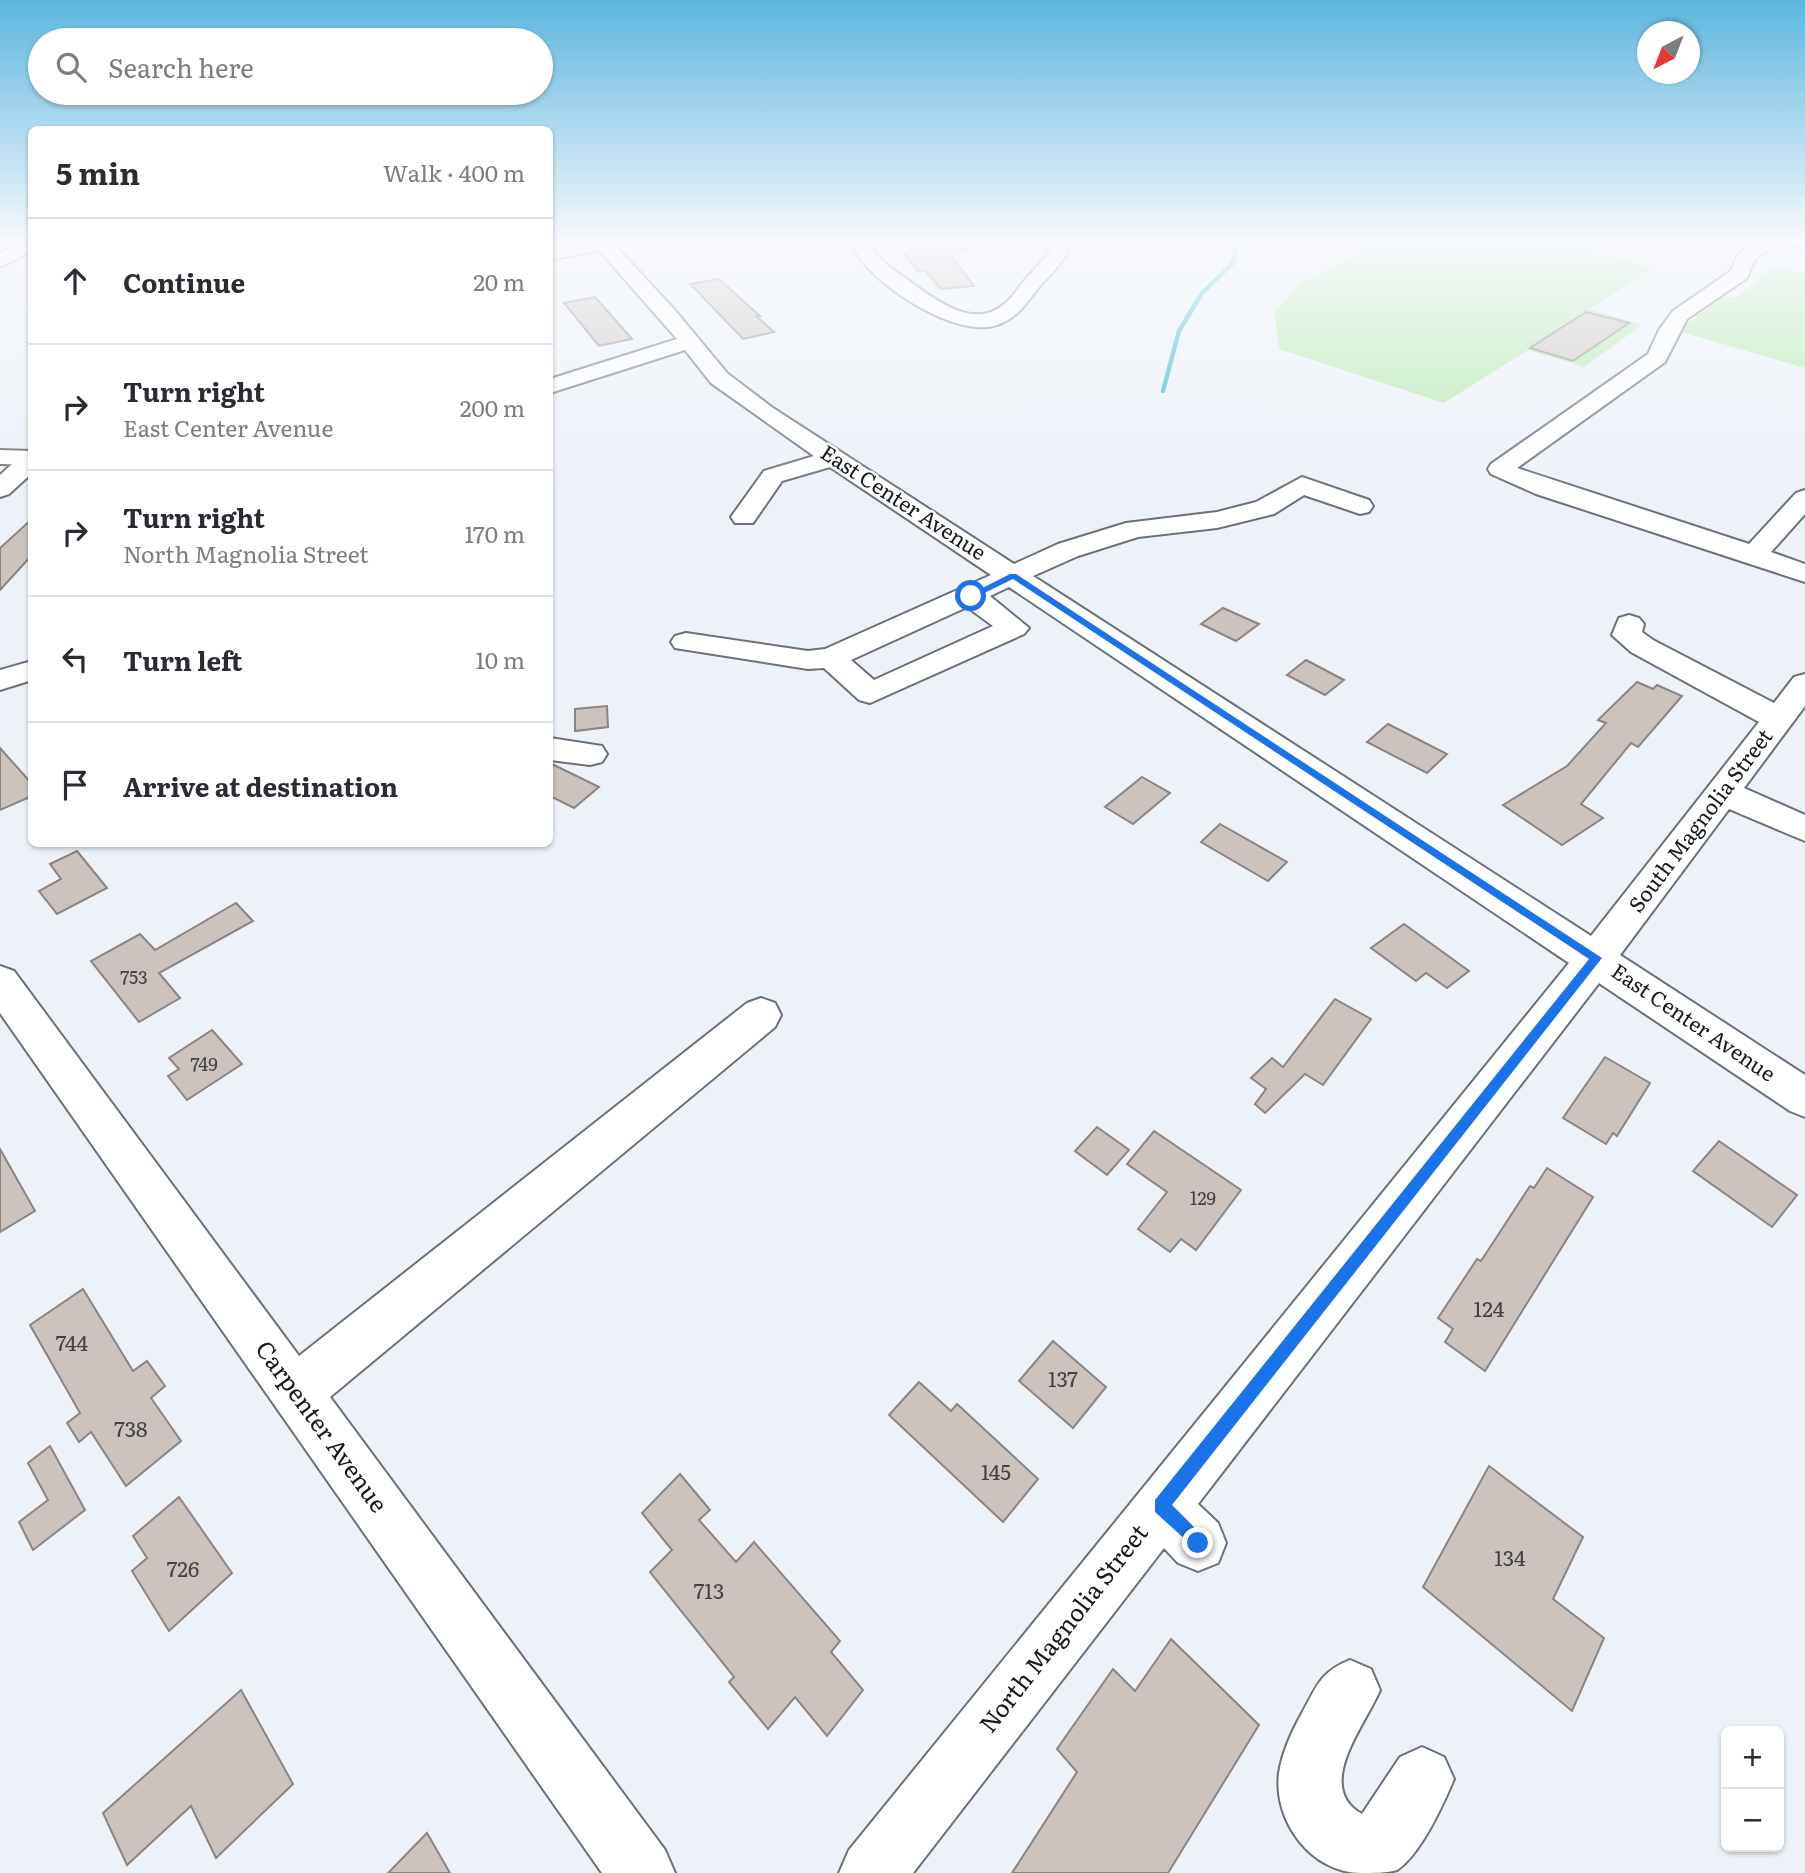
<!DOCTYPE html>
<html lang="en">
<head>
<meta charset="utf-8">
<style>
	:root { --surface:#fff; --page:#f2f2f3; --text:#2b2b33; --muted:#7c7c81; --line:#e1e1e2 }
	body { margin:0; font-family:Literata,serif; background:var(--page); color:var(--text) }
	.controls { position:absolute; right:21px; bottom:21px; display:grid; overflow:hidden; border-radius:10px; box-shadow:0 2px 5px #0004 }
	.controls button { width:63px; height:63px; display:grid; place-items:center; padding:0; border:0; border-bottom:2px solid var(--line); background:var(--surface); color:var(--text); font:35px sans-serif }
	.compass { position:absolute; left:1637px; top:21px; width:63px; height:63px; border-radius:50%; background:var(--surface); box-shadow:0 2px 5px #0004; rotate:222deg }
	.stop { position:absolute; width:21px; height:21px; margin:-16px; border:5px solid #1a73e8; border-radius:50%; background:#fff }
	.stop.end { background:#1a73e8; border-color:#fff; box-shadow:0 2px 7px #0008 }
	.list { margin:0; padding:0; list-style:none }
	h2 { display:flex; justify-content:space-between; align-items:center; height:91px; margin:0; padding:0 28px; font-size:30px }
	h2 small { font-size:23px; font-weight:400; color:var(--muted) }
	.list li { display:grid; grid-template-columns:46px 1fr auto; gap:21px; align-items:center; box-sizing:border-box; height:126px; padding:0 28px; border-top:2px solid var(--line) }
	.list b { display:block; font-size:26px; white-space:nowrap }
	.list p { margin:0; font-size:23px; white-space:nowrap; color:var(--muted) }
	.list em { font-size:23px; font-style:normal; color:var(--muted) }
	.icon { flex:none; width:38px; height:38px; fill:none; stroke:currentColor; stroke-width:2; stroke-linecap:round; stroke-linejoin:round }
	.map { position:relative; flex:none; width:1805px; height:1873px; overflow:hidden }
	.search { position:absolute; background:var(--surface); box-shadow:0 2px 5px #0004; left:28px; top:28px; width:525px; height:77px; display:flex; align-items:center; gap:18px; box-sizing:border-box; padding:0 24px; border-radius:38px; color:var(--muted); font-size:26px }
	.panel { position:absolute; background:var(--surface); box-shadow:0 2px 5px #0004; left:28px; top:126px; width:525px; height:721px; border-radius:10px }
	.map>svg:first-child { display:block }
	.green { fill:#b6eab0 }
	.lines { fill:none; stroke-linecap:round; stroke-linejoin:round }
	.stream { stroke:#2ab8d1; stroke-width:4.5 }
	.building { fill:#ccc3bf; stroke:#8d8481; stroke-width:2 }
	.minor-casing { stroke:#6c7077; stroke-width:4 }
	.major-casing { stroke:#6c7077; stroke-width:4 }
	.minor { fill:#fff; fill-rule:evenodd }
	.major { fill:#fff; fill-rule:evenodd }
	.route { fill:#1a73e8 }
	.labels { text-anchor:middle; stroke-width:5; stroke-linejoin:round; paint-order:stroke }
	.number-label { font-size:18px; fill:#444343 }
	.street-label { font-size:21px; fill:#16181a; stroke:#fff }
	.near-number-label { font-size:21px; fill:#444343 }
	.near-street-label { font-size:24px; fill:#16181a; stroke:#fff }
</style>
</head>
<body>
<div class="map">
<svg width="1805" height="1873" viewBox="0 0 1805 1873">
	<rect width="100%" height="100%" fill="#edf2f9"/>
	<!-- green -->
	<g class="green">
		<path d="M1404,238H1542L1653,268L1590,309L1642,325L1584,367L1528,350L1444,403L1279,349L1274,312L1300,284L1375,246Z"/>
		<path d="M1775,267L1805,274V368L1678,331L1722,297H1736Z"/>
	</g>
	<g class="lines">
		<!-- stream -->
		<path class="stream" d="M1163,391L1179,331L1202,293L1233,263L1238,238"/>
	</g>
	<!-- building -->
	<g class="building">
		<path d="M921,238H991L951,255L974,286L941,289L925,271H917L905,254Z"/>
		<path d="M719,279L760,316H756L774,332L743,339L690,284Z"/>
		<path d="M595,297L632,339L599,346L564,303Z"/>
		<path d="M1586,312L1629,323L1573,361L1530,348Z"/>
		<path d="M32,519V555L0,590V548Z"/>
		<path d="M1223,608L1259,624L1236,641L1201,624Z"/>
		<path d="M1306,660L1344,680L1325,695L1287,675Z"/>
		<path d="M1637,682L1653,689L1657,685L1682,696L1638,747L1631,743L1581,804L1603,818L1562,845L1503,805L1567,766L1606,723L1598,720Z"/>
		<path d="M607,706L608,727L575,731V709Z"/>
		<path d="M1388,724L1447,754L1427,773L1367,742Z"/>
		<path d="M0,748L32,784V796L0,810Z"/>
		<path d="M550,763L599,787L574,808L550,796Z"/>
		<path d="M1142,777L1170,793L1133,824L1105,807Z"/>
		<path d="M1220,824L1287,862L1268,881L1201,842Z"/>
		<path d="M77,851L107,888L57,914L39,891L61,879L50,864Z"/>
		<path d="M236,903L253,921L159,973L180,998L139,1022L91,961L140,934L155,950Z"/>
		<path d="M1404,924L1469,971L1447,988L1426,973L1416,981L1371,948Z"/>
		<path d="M1335,999L1371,1019L1323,1085L1305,1074L1265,1113L1255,1104L1266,1089L1251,1078L1272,1058L1283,1067Z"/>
		<path d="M212,1030L242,1064L187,1100L168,1076L179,1069L169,1058Z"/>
		<path d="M1605,1057L1650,1083L1617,1136L1613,1133L1606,1144L1563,1118Z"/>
		<path d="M1097,1127L1129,1150L1107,1175L1075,1151Z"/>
		<path d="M1154,1131L1241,1190L1196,1250L1181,1239L1170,1252L1138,1229L1167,1192L1127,1164Z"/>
		<path d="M1719,1141L1797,1195L1772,1227L1693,1171Z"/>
		<path d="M0,1149L35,1211L0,1232Z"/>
		<path d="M1547,1168L1593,1197L1485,1371L1445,1342L1453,1329L1438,1318L1477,1259L1481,1261L1530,1186L1534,1188Z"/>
		<path d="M83,1289L133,1371L147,1361L165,1386L151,1398L181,1441L126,1486L91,1432L79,1442L67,1423L80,1413L30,1325Z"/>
		<path d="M1053,1341L1106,1387L1073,1428L1019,1381Z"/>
		<path d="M919,1382L951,1411L957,1404L1038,1479L1003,1522L889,1415Z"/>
		<path d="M50,1446L85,1510L33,1550L19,1522L48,1500L28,1463Z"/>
		<path d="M1489,1466L1583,1537L1553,1599L1604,1638L1572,1711L1423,1587Z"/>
		<path d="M680,1474L710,1510L699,1520L736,1562L754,1542L840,1641L831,1652L863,1690L827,1736L795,1697L768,1729L729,1682L734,1677L650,1572L672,1550L642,1513Z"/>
		<path d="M179,1497L232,1573L169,1631L132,1571L147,1558L133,1536Z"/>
		<path d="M1171,1639L1259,1725L1168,1873H1012L1077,1772L1057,1749L1113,1669L1135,1691Z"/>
		<path d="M241,1690L293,1784L216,1858L191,1806L127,1865L103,1813Z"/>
		<path d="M427,1833L450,1873H388Z"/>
	</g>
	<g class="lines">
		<!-- minor casing -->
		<g class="minor-casing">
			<g id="minor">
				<path d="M32,238V251L0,267V253Z"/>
				<path d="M589,238H608L673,308L727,373L773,408L1014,564L1058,544L1126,523L1217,512L1256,502L1302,477L1369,500L1373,506L1369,512L1360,514L1304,495L1274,514L1217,528L1138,537L1078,556L1033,576L1591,936L1759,722L1631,652L1612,635L1619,618L1629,615L1639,618L1644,624L1642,632L1653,640L1774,703L1794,677L1805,674V706L1744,788L1805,815V841L1729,809L1620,955L1805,1075V1117L1790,1111L1599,983L1198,1504L1218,1523L1226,1543L1218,1563L1198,1571L1178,1563L1164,1548L913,1873H839L849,1850L1569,963L1009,587L990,596L1029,628L1024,634L870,703L859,700L824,668L808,669L675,648L671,642L675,636L686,633L808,651L825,649L991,575L830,467L782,481L753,523H735L731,517L764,471L814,456L711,383L685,350L550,393V379L677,339L599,250L550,260V250L591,241ZM967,607L993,626L874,680L851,660Z"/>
				<path d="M857,238H875L872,248C880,263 899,273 912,283C937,301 974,329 1003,305C1012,299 1017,289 1024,281C1036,267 1050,256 1055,238H1073C1068,258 1053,272 1040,286C1027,302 1018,318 997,325C956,339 872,285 854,248Z"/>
				<path d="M1759,238H1805V248L1776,242L1754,261L1747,278L1687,319L1665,362L1517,468L1749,544L1796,493L1805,490V514L1771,552L1805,564V582L1536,494L1491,474L1488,469L1491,464L1648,354L1659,330L1673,311L1731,271L1738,255Z"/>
				<path d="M0,450L32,451V465L0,464Z"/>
				<path d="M32,661V680L0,690V670Z"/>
				<path d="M550,738L602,746L607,754L602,762L590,765L550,760Z"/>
				<path d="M0,966L14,971L299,1356L747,1003L761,998L775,1003L781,1015L775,1027L330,1397L665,1850L675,1873H602L0,1013Z"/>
				<path d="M1350,1660L1371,1669L1380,1690C1366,1724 1313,1787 1362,1814L1400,1757L1422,1747L1444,1757L1454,1779C1443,1805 1421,1854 1397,1870C1388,1873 1372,1873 1361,1873C1312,1873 1273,1822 1279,1773C1282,1753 1292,1731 1302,1713C1317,1686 1320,1672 1350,1660Z"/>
			</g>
		</g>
		<!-- major casing -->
		<g class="major-casing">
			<path id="major" d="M32,452V473L9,494L0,497V475L23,454Z"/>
		</g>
		<!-- minor -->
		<use href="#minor" class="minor"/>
		<!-- major -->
		<use href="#major" class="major"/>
	</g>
	<!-- sky -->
	<linearGradient id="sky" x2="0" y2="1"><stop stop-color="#5cb6df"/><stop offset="0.48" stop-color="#f7f9fc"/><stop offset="1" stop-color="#f7f9fc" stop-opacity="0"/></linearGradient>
	<rect width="1805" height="500" fill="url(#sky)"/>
	<!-- route -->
	<path class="route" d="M1010,574H1016L1602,958L1172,1505L1204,1537L1206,1543L1198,1551L1155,1512V1500L1589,959L1013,579L974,598L967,596Z"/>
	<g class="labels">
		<!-- number labels -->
		<g class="number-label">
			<text x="134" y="984">753</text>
			<text x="204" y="1071">749</text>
			<text x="1203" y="1205">129</text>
		</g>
		<!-- street labels -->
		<g class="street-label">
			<text transform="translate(903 503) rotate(33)" y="7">East Center Avenue</text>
			<text transform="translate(1701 821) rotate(-53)" y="7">South Magnolia Street</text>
			<text transform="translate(1693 1023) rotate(34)" y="7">East Center Avenue</text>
		</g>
		<!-- near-number labels -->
		<g class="near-number-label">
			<text x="1489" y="1317">124</text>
			<text x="72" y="1351">744</text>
			<text x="1063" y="1387">137</text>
			<text x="131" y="1437">738</text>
			<text x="996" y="1480">145</text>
			<text x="1510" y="1566">134</text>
			<text x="183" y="1577">726</text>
			<text x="709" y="1599">713</text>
		</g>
		<!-- near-street labels -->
		<g class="near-street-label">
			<text transform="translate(321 1427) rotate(54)" y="8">Carpenter Avenue</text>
			<text transform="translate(1064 1629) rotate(-52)" y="8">North Magnolia Street</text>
		</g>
	</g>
</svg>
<div class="controls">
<button>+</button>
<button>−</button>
</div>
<svg class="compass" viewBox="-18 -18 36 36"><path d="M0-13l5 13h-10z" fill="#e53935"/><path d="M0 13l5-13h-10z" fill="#7c7c81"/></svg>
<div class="stop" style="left:971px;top:596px"></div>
<div class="stop end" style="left:1198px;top:1543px"></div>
<div class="search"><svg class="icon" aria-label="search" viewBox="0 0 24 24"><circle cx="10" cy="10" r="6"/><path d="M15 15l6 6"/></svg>Search here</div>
<section class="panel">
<h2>5 min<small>Walk · 400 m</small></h2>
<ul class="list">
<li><svg class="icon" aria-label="ahead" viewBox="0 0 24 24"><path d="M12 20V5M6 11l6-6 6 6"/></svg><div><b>Continue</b></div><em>20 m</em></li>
<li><svg class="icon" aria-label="right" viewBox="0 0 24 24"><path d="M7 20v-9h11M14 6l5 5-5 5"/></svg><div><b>Turn right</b><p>East Center Avenue</p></div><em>200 m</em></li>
<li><svg class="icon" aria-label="right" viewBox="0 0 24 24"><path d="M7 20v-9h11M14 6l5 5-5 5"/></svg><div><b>Turn right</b><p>North Magnolia Street</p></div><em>170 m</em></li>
<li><svg class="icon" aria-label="left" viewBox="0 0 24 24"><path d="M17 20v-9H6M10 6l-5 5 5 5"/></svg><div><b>Turn left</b></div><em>10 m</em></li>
<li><svg class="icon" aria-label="arrive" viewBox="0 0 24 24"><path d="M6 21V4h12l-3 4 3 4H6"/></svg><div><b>Arrive at destination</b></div></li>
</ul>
</section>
</div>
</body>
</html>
